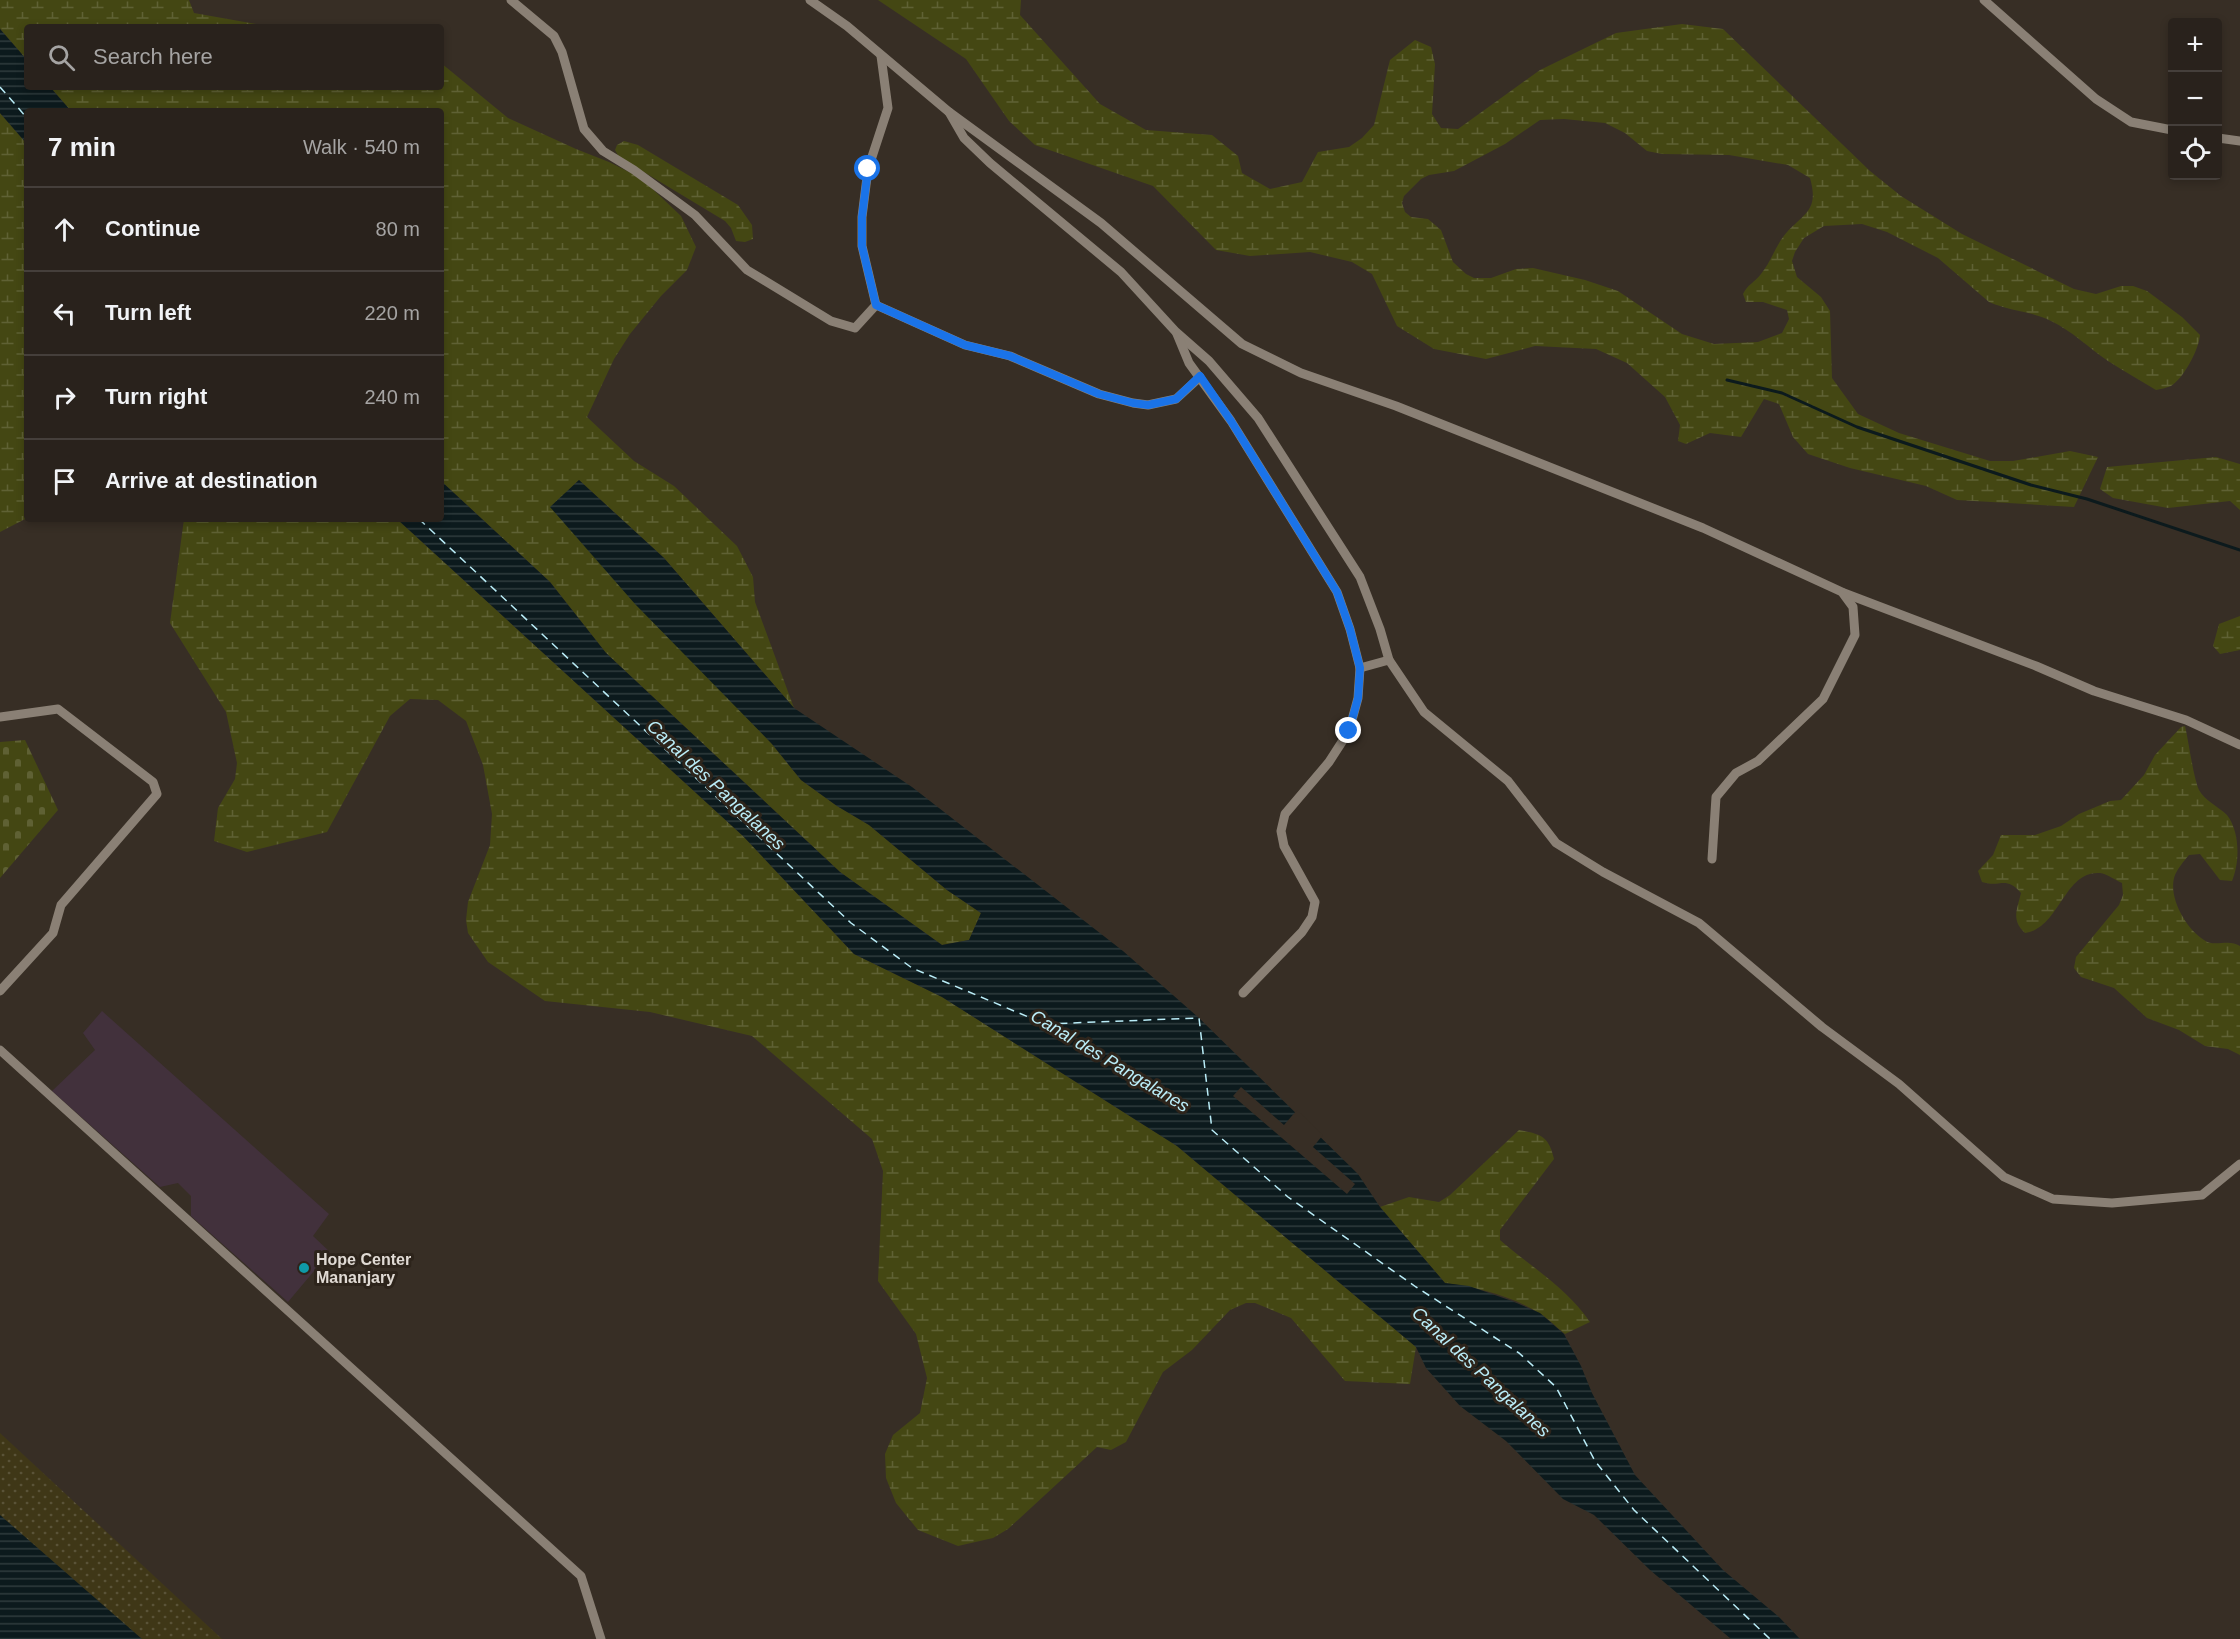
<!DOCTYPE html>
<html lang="en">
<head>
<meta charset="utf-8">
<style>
	:root { --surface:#29221c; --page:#352f29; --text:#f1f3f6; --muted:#a5a4a3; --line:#453f3b }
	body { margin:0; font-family:Helvetica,sans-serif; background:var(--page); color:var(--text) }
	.controls { position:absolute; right:18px; top:18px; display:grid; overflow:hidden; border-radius:6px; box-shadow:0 3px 9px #0003 }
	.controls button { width:54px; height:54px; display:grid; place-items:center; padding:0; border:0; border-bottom:2px solid var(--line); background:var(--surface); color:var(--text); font:30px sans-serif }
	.stop { position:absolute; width:18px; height:18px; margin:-14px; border:4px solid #1a73e8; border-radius:50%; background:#fff }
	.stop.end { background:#1a73e8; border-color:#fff; box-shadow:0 2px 6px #0008 }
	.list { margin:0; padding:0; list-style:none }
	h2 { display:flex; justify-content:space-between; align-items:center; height:78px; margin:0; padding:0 24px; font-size:26px }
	h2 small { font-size:20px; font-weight:400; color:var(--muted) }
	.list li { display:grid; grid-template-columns:39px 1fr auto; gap:18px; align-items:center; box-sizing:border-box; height:84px; padding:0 24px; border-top:2px solid var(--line) }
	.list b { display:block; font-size:22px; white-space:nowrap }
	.list em { font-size:20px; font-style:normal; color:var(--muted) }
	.icon { flex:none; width:33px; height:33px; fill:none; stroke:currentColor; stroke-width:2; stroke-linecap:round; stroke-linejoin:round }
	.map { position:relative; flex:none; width:2240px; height:1639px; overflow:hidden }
	.search { position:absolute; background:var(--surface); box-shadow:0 3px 9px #0003; left:24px; top:24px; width:420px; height:66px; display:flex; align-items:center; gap:15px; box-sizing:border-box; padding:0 21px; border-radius:6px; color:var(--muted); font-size:22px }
	.panel { position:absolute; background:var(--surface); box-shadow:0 3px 9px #0003; left:24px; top:108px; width:420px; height:414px; border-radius:6px }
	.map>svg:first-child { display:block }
	.medical { fill:#42313c }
	.wetland { fill:url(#wetland-marsh); fill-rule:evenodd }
	.sand { fill:url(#sand-dots) }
	.cemetery { fill:url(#cemetery-stones) }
	.water { fill:url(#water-rules) }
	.pier { fill:#372e25 }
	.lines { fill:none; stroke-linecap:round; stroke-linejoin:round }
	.stream { stroke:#0c1a1d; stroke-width:3 }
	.ferry { stroke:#baedf8; stroke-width:1.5; stroke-dasharray:8 6; stroke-linecap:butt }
	.minor { stroke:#8a8075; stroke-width:9 }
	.route { stroke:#1a73e8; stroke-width:8 }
	.culture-dot { fill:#0f9aa8; stroke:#2d241b; stroke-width:2 }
	.labels { text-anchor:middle; stroke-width:6; stroke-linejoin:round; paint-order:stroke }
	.poi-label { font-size:16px; font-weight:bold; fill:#e0dad4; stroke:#2d241b; text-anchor:start }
	.water-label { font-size:18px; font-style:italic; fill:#baedf8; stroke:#2d241b }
</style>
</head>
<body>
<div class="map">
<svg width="2240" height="1639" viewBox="0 0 2240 1639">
	<defs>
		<pattern id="wetland-marsh" width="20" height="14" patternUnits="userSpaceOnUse" patternTransform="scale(1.5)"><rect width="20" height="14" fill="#444713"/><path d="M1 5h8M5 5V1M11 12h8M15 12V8" fill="none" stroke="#5f6134"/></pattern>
		<pattern id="sand-dots" width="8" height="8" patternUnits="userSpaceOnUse" patternTransform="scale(1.5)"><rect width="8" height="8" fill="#3f3717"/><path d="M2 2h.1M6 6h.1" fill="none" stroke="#5a5338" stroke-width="1.8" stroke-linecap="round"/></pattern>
		<pattern id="cemetery-stones" width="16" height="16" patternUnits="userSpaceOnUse" patternTransform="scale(1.5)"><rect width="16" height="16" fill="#444713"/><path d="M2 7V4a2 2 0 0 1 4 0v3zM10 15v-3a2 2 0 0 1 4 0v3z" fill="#5f6134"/></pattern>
		<pattern id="water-rules" width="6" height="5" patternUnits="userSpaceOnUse" patternTransform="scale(1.5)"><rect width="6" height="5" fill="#0c1a1d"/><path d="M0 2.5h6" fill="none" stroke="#2f3b3d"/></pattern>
	</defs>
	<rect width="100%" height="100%" fill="#372e25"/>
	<!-- medical -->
	<path class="medical" d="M102,1011L329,1214L313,1236L330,1252L288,1302L191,1216V1196L178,1183L160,1187L52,1091L95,1050L83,1033Z"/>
	<!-- wetland -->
	<g class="wetland">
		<path d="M0,0H189L194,13L256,24L293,27H27V60L0,29Z"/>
		<path d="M878,0H1021L1020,15L1100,104L1146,130L1212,135L1238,156L1242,173L1270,189L1302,182L1318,152L1349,147L1362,138L1374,125L1390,60L1415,40L1431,47L1435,64L1432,114L1441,128L1458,129L1540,70L1616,33L1682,24L1723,29L1870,171L1901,196L1962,234L2074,289L2096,294L2121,286H2133L2147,291L2182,317L2200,335C2199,349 2184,378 2171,386C2166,388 2161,389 2156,390C2140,380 2123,371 2108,361C2089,348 2072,331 2051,321C2031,311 2009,311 1989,302L1938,258L1887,232L1862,224L1824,226L1804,238L1795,252L1792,261L1797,277L1821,297L1830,311L1832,378L1858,414L1899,433L1990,461H2013L2070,451L2098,457L2074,507L1957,500L1926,486L1850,468L1808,454L1793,437L1779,404L1764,399L1741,437L1710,433L1686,444L1678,441L1680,425L1665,397L1627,363L1596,349L1535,346L1486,359L1434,349L1397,326L1372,274L1352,262L1310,252L1250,256L1216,250L1153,186L1035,145L1009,121L966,59ZM1564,119L1605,123L1625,133L1647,151L1662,154L1729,155L1788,165L1810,178C1820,213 1802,213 1783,237C1775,248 1770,263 1761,274C1755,282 1747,285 1743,294L1746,302H1763L1787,310L1789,319L1782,333L1758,342L1714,344L1682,334L1618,291L1585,280L1533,268L1516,269L1491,278H1474L1466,274L1453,262L1441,230L1428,219L1411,217L1405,212L1402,203L1404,196L1421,179L1429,175L1454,171L1505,144L1540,120Z"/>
		<path d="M441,63L508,118L576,149L609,162L641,178L681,216L696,247L687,270L661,296L630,334L614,359L587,417L634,461L674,486L737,546L753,577L755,602L794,708L664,558L579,480L551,507L772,744L801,780L837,806L869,825L947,890L981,913L969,940L942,945L840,872L606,653L550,582L441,481V111H71L50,87H441Z"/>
		<path d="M0,113L27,144V518L0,532Z"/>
		<path d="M624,141L638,145L738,205L752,225L753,239L745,242L736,241L731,228L725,221L619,157L615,150L617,145Z"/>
		<path d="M2216,457L2240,464V510L2230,501L2168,508L2113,498L2100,489L2107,467Z"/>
		<path d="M184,519H397L743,836L854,954L942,997L1177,1146L1416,1347L1410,1384L1345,1381L1291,1318L1255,1303H1246L1230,1310L1192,1350L1163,1372L1126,1442L1111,1450L1097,1447L1008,1529L993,1538L958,1546L918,1530L896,1503L886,1478L885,1454L893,1435L920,1413L927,1378L916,1334L878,1281L883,1171L872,1139L752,1036L650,1012L545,1001L488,962L468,933L466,920L468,902L490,845L492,814L483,765L466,721L438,700L410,699L390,716L327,832L247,852L214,841L218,808L235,779L237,763L226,712L170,623Z"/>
		<path d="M2240,616V650L2220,654L2213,646L2219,624Z"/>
		<path d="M2185,726C2189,743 2193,776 2199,790C2204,800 2219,807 2227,815C2240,832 2240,862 2232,881L2220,880L2200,854L2189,855C2184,861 2178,868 2175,875C2167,896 2186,929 2204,940C2215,948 2228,938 2240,946V1055L2228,1049L2205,1046L2179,1030L2147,1018L2114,988L2081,977L2074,968L2076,957L2119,905L2123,895L2122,883C2115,880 2107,874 2100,873C2064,870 2060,928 2025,933C2011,920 2017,910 2021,893C2006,875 2000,888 1982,882L1978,871L1993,855L2001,835H2035L2061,826L2079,814L2110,801L2121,800L2144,775L2155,755L2181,727Z"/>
		<path d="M1519,1130C1541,1134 1549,1136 1554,1159L1500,1230V1240C1531,1267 1566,1287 1590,1322L1565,1334C1556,1327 1548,1318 1539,1313C1512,1296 1476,1287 1445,1283L1380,1207L1409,1197L1439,1202L1450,1195Z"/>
	</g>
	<!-- sand -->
	<path class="sand" d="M0,1433L222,1639H96L0,1554Z"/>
	<!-- cemetery -->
	<path class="cemetery" d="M25,740L58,810L0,878V742Z"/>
	<!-- water -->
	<g class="water">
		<path d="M0,29L27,60V87H50L71,111H27V144L0,113Z"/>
		<path d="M579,480L664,558L794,708L912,787L1123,951L1199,1018L1358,1174L1380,1207L1445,1283L1469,1286L1512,1301L1540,1313L1564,1334L1581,1366L1592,1393L1635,1475L1723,1570L1779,1617L1800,1639H1731L1650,1570L1594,1515L1563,1499L1506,1441L1460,1406L1426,1368L1416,1347L1177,1146L942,997L854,954L743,836L397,519H441V481L550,582L606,653L840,872L942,945L969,940L981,913L947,890L869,825L837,806L801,780L772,744L635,604L550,507Z"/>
		<path d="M0,1515L142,1639H0Z"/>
	</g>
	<!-- pier -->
	<path class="pier" d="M1241,1087L1284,1125L1297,1110L1323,1135L1313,1147L1355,1184L1347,1194L1233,1096Z"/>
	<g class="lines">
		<!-- stream -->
		<path class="stream" d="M1727,380L1782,393L1857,427L2031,485L2087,499L2240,550"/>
		<!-- ferry -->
		<g class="ferry">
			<path d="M0,87L27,118"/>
			<path d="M419,519L851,923L912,968L1045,1024L1199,1018L1212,1130L1288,1197L1416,1287L1519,1353L1556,1387L1595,1461L1634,1510L1770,1639"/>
		</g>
		<!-- minor -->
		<g class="minor">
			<path d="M511,0L554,36L562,52L584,129L603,151L634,170L695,215L747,270L831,321L855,328L876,305"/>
			<path d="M810,0L847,26L949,112L964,138L990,163L1121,272L1176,332L1209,361L1258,418L1360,577L1380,629L1389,660"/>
			<path d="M1984,0L2096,99L2131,122L2172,130"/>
			<path d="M949,112L1101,223L1242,344L1301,373L1396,406L1703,528L1842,592L1853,607L1855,635L1823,699L1758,761L1736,773L1716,797L1712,859"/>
			<path d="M2218,138L2240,141"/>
			<path d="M876,305L965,345L1010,356L1099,394L1133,403L1148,405L1176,399L1200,377"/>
			<path d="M876,305L862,246V217L868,169L888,108L881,56"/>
			<path d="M1177,334L1189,363L1231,421L1337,592L1350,629L1360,668L1358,698L1349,731L1329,762L1285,814L1281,831L1284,846L1315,902L1312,917L1302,932L1243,993"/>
			<path d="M1844,593L2036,666L2094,691L2186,720L2240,745"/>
			<path d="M1360,668L1389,660L1424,712L1508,781L1556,843L1603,872L1699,923L1822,1027L1899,1084L2004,1177L2053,1199L2112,1203L2202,1195L2240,1164"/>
			<path d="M0,717L58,709L153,782L157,794L61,905L53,933L0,991"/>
			<path d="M0,1050L581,1576L601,1639"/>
		</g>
	</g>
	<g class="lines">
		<!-- route -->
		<path class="route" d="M868,169L862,217V246L876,305L965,345L1010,356L1099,394L1133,403L1148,405L1176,399L1200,376L1231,421L1337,592L1350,629L1360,668L1358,698L1349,731"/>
	</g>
	<!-- markers -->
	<circle class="culture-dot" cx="304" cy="1268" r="6"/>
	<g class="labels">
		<!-- poi labels -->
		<g class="poi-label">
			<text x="316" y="1265">Hope Center<tspan x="316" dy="18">Mananjary</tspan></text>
		</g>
		<!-- water labels -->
		<g class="water-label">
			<text transform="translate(716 785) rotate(43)" y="6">Canal des Pangalanes</text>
			<text transform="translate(1110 1061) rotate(31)" y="6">Canal des Pangalanes</text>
			<text transform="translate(1481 1372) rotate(43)" y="6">Canal des Pangalanes</text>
		</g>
	</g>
</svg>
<div class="controls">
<button>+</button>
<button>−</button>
<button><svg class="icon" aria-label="locate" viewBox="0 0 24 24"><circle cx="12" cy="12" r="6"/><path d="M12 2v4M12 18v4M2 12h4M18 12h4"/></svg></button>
</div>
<div class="stop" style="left:868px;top:169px"></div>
<div class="stop end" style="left:1349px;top:731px"></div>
<div class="search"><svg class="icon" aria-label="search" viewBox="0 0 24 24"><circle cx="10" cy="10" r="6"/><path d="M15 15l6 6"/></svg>Search here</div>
<section class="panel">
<h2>7 min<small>Walk · 540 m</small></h2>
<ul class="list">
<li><svg class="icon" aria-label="ahead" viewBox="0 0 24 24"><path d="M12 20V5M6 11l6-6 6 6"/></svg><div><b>Continue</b></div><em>80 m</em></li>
<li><svg class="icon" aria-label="left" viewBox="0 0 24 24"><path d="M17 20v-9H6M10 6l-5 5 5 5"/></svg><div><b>Turn left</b></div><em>220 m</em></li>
<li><svg class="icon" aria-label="right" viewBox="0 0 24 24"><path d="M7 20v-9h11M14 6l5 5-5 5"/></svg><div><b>Turn right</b></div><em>240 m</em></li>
<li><svg class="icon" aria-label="arrive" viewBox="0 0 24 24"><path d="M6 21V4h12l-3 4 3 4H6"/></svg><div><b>Arrive at destination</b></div></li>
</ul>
</section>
</div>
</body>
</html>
